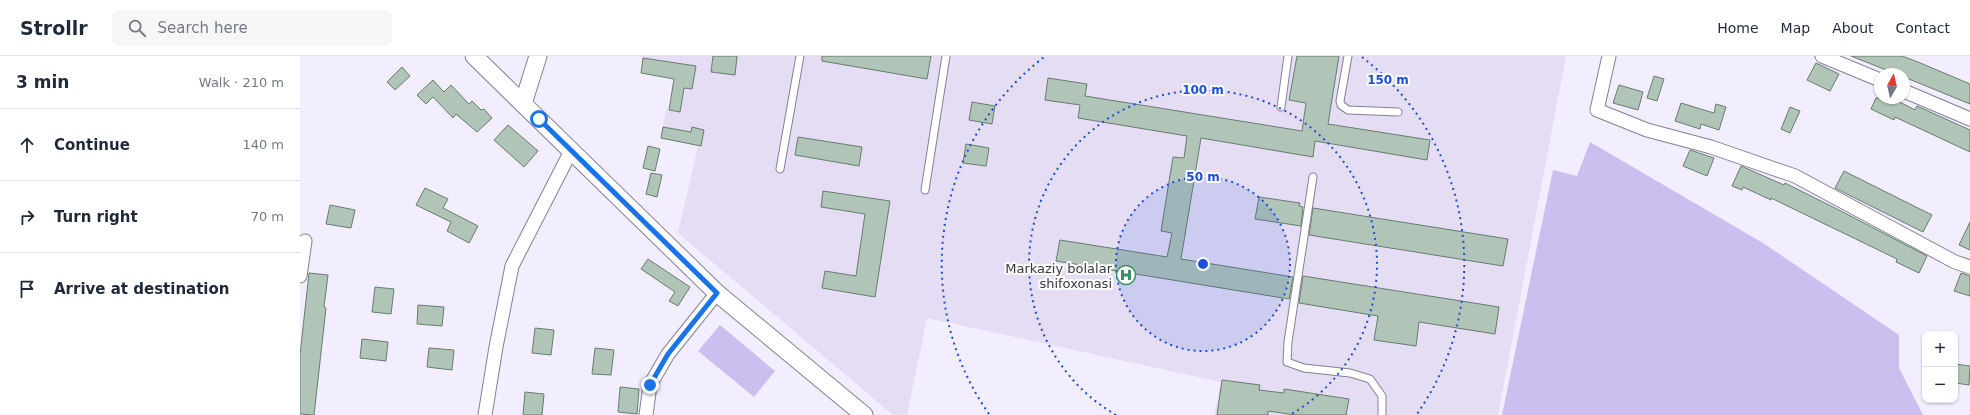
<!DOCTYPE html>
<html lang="en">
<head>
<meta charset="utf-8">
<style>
	:root { --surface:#fff; --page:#f6f6f7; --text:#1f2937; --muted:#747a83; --line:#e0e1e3 }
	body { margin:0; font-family:"DejaVu Sans",sans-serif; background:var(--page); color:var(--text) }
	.controls { position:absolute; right:12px; bottom:12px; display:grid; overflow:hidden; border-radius:8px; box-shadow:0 1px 3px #0004 }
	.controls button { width:36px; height:36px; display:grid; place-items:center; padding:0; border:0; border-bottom:1px solid var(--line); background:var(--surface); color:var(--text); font:20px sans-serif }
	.compass { position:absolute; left:1574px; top:12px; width:36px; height:36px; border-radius:50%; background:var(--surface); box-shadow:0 1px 3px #0004; rotate:8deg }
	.stop { position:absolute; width:12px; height:12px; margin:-9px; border:3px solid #1a73e8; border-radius:50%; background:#fff }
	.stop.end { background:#1a73e8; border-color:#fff; box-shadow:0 1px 4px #0008 }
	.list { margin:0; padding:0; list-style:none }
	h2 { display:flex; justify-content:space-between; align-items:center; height:52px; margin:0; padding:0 16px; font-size:17px }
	h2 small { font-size:13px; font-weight:400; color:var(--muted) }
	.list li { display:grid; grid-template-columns:26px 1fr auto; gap:12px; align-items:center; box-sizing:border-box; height:72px; padding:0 16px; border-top:1px solid var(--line) }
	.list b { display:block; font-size:15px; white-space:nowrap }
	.list em { font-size:13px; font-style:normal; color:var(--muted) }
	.icon { flex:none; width:22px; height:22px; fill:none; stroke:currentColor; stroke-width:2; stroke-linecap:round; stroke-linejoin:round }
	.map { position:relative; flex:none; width:1670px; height:359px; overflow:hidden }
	header { display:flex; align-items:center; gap:24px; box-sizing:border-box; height:56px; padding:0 20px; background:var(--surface); border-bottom:1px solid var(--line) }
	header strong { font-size:19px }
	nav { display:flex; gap:22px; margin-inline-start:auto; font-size:14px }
	.search { width:280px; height:36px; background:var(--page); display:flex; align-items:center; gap:10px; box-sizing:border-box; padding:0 14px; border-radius:8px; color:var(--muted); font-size:15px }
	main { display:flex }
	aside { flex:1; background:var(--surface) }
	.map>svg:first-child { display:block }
	.built { fill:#e4ddf4 }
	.green { fill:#cdbef0 }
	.building { fill:#b0c5b7; stroke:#687c6f }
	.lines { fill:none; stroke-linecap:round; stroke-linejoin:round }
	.service-casing { stroke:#858094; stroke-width:9 }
	.minor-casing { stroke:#858094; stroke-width:15 }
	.tertiary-casing { stroke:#858094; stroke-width:19 }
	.service { stroke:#fff; stroke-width:7 }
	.minor { stroke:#fff; stroke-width:13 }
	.tertiary { stroke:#fff; stroke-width:17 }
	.route { stroke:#1a73e8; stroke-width:5 }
	.ring { fill:none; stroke:#1d4ed8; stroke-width:2; stroke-dasharray:2 4 }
	.labels { text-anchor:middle; stroke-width:4; stroke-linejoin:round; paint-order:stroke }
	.poi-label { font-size:13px; fill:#3a3840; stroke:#fdfdfd; text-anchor:end }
	.centre { fill:#1d4ed8; stroke:#fdfdfd; stroke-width:2 }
	.ring-label { font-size:12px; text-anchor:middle; font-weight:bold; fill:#1d4ed8; stroke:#fdfdfd; stroke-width:4; stroke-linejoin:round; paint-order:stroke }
</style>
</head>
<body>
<header>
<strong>Strollr</strong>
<div class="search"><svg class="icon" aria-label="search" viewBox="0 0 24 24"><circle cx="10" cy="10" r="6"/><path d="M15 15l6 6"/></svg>Search here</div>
<nav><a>Home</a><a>Map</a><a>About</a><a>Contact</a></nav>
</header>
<main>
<aside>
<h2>3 min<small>Walk · 210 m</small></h2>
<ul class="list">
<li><svg class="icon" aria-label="ahead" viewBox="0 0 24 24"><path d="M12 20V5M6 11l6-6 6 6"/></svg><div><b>Continue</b></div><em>140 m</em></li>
<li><svg class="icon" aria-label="right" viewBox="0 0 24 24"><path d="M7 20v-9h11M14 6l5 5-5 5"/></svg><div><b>Turn right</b></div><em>70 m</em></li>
<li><svg class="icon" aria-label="arrive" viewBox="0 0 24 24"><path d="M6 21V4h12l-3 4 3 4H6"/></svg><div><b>Arrive at destination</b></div></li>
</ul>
</aside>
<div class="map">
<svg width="1670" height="359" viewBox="0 0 1670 359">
	<rect width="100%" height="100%" fill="#f2edff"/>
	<!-- built -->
	<path class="built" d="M340,0H1266L1198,359H914L921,326L627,262L607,359H593L378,177L398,90L361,82L366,54H369L376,23L341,17L343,4Z"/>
	<!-- green -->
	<g class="green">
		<path d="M1290,86L1463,187L1599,279V312L1623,359H1202L1253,114L1277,120Z"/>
		<path d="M420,269L475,315L454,341L398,295Z"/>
	</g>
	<!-- building -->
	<g class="building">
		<path d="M413,0H437L435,19L411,16Z"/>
		<path d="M522,0H631L627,23L522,5Z"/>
		<path d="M997,0H1039L1028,68L1130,84L1127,104L1015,85L1013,101L901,82L881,203L993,221L989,243L756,205L760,184L867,201L872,177L861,175L873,101L884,102L887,80L778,62L780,49L745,44L748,22L787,28L785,40L1002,75L1006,47L989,44Z"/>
		<path d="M1551,0H1602L1618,6L1670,28V48L1604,21V18H1596Z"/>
		<path d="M343,2L396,10L392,33L384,32L380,56L369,54L374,23L341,17Z"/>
		<path d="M1516,7L1539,18L1530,35L1507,24Z"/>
		<path d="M102,11L110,20L95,34L87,26Z"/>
		<path d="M1354,20L1364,23L1357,45L1347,42Z"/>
		<path d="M133,24L144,36L151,29L169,48L172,45L181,54L184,53L192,62L177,76L156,58L153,62L133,41L126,48L117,39Z"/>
		<path d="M1319,29L1343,36L1338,54L1313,47Z"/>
		<path d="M1576,42H1592L1615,54L1617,50L1670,74V96L1595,61L1594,64L1571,53Z"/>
		<path d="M672,46L695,50L692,68L669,64Z"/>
		<path d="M1381,47L1414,57L1416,48L1426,51L1419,74L1401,68L1400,73L1375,65Z"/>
		<path d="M1490,51L1500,55L1490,77L1481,73Z"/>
		<path d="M208,69L238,95L224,111L194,84Z"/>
		<path d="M363,71L391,76L392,71L404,74L401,90L361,82Z"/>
		<path d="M498,81L562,91L559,110L495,99Z"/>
		<path d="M666,88L689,92L686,110L663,107Z"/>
		<path d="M348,90L360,93L355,115L343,112Z"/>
		<path d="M1390,94L1414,102L1407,120L1383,110Z"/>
		<path d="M1441,110L1484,129L1485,127L1539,154L1627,200L1619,217L1596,206L1597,203L1471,142V144L1443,131L1442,134L1432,130Z"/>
		<path d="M1544,115L1632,159L1623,176L1535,132Z"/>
		<path d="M351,117L362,119L357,141L346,138Z"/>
		<path d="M125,132L148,143L143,152L178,170L169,187L147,175L151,166L116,149Z"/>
		<path d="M523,135L590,145L575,241L522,232L525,215L556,220L565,158L521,151Z"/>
		<path d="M959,141L1000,147L999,150L1003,151L1001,170L955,163Z"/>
		<path d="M30,149L55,154L51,172L26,168Z"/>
		<path d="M1013,152L1208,183L1203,210L1009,179Z"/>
		<path d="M1670,166V194L1659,189Z"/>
		<path d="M348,203L390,231L378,250L369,245L375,236L341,213Z"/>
		<path d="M9,217L28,219L24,251L26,252L14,359L0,358V299Z"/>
		<path d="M1661,217L1670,220V240L1654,235Z"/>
		<path d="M1003,220L1199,251L1195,278L1119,266L1116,290L1074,284L1078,260L999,247Z"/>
		<path d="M75,231L94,233L91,258L72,256Z"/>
		<path d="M118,249L144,251L142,270L117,268Z"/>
		<path d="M235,272L254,274L251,299L232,297Z"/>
		<path d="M62,283L88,286L86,305L60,302Z"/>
		<path d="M129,292L154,294L152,314L127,311Z"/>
		<path d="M295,292L314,294L311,319L292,318Z"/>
		<path d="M1655,308L1670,310L1669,329L1655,327Z"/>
		<path d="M922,324L960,329L959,334L984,337V333L1049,343L1046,359H995L968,355V359H917Z"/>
		<path d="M320,331L339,333L337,358L318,356Z"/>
		<path d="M225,336L244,338L242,359H223Z"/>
	</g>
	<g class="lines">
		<!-- service casing -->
		<g class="service-casing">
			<g id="service">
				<path d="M1048,0L1040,45L1041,49L1048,54L1098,56"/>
				<path d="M981,51L988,0"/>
				<path d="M480,113L500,0"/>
				<path d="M1013,121L988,286L987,306L1004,312L1050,317L1070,323L1082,340V359"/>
				<path d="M625,134L646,0"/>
			</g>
		</g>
		<!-- minor casing -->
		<g class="minor-casing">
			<g id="minor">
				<path d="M1309,0L1297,54L1347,74L1411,91L1495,120L1655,206L1670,211"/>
				<path d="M1522,0L1580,24"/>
				<path d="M1604,35L1670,63"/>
				<path d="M0,220L5,185"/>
				<path d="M185,359L196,291L212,210L271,95"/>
				<path d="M346,359L350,329L368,298L417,237"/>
			</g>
		</g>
		<!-- tertiary casing -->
		<g class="tertiary-casing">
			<g id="tertiary">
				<path d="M174,0L417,237L564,359"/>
				<path d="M223,48L238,0"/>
			</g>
		</g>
		<!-- service -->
		<use href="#service" class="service"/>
		<!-- minor -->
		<use href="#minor" class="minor"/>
		<!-- tertiary -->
		<use href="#tertiary" class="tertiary"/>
	</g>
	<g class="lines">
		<!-- route -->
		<path class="route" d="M239,63L417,237L368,298L350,329"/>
	</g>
	<!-- distance rings -->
	<circle cx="903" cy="208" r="87" fill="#1d4ed8" fill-opacity=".12"/>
	<g class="ring">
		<circle cx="903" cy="208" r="87"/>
		<path d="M816 359A174 174 0 1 1 990 359"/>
		<path d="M689 358A261 261 0 0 1 744 1M1062 1A261 261 0 0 1 1117 358"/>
	</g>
	<!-- icons -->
	<defs>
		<g id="hospital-ring" transform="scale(1)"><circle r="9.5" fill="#fdfdfd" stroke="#3d9062" stroke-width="1.5"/><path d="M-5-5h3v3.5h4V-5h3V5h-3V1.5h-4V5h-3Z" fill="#3d9062"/></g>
	</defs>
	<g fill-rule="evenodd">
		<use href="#hospital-ring" x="826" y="219"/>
	</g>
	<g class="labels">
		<!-- poi labels -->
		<g class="poi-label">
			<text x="812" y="217">Markaziy bolalar<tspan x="812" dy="15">shifoxonasi</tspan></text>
		</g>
	</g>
	<circle cx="903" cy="208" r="6" class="centre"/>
	<g class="ring-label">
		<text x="1088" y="28">150 m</text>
		<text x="903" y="38">100 m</text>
		<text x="903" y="125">50 m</text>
	</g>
</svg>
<div class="controls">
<button>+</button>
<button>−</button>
</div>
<svg class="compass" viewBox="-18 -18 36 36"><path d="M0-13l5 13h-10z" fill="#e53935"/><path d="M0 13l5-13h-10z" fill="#747a83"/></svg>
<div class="stop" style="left:239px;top:63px"></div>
<div class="stop end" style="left:350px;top:329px"></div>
</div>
</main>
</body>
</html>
